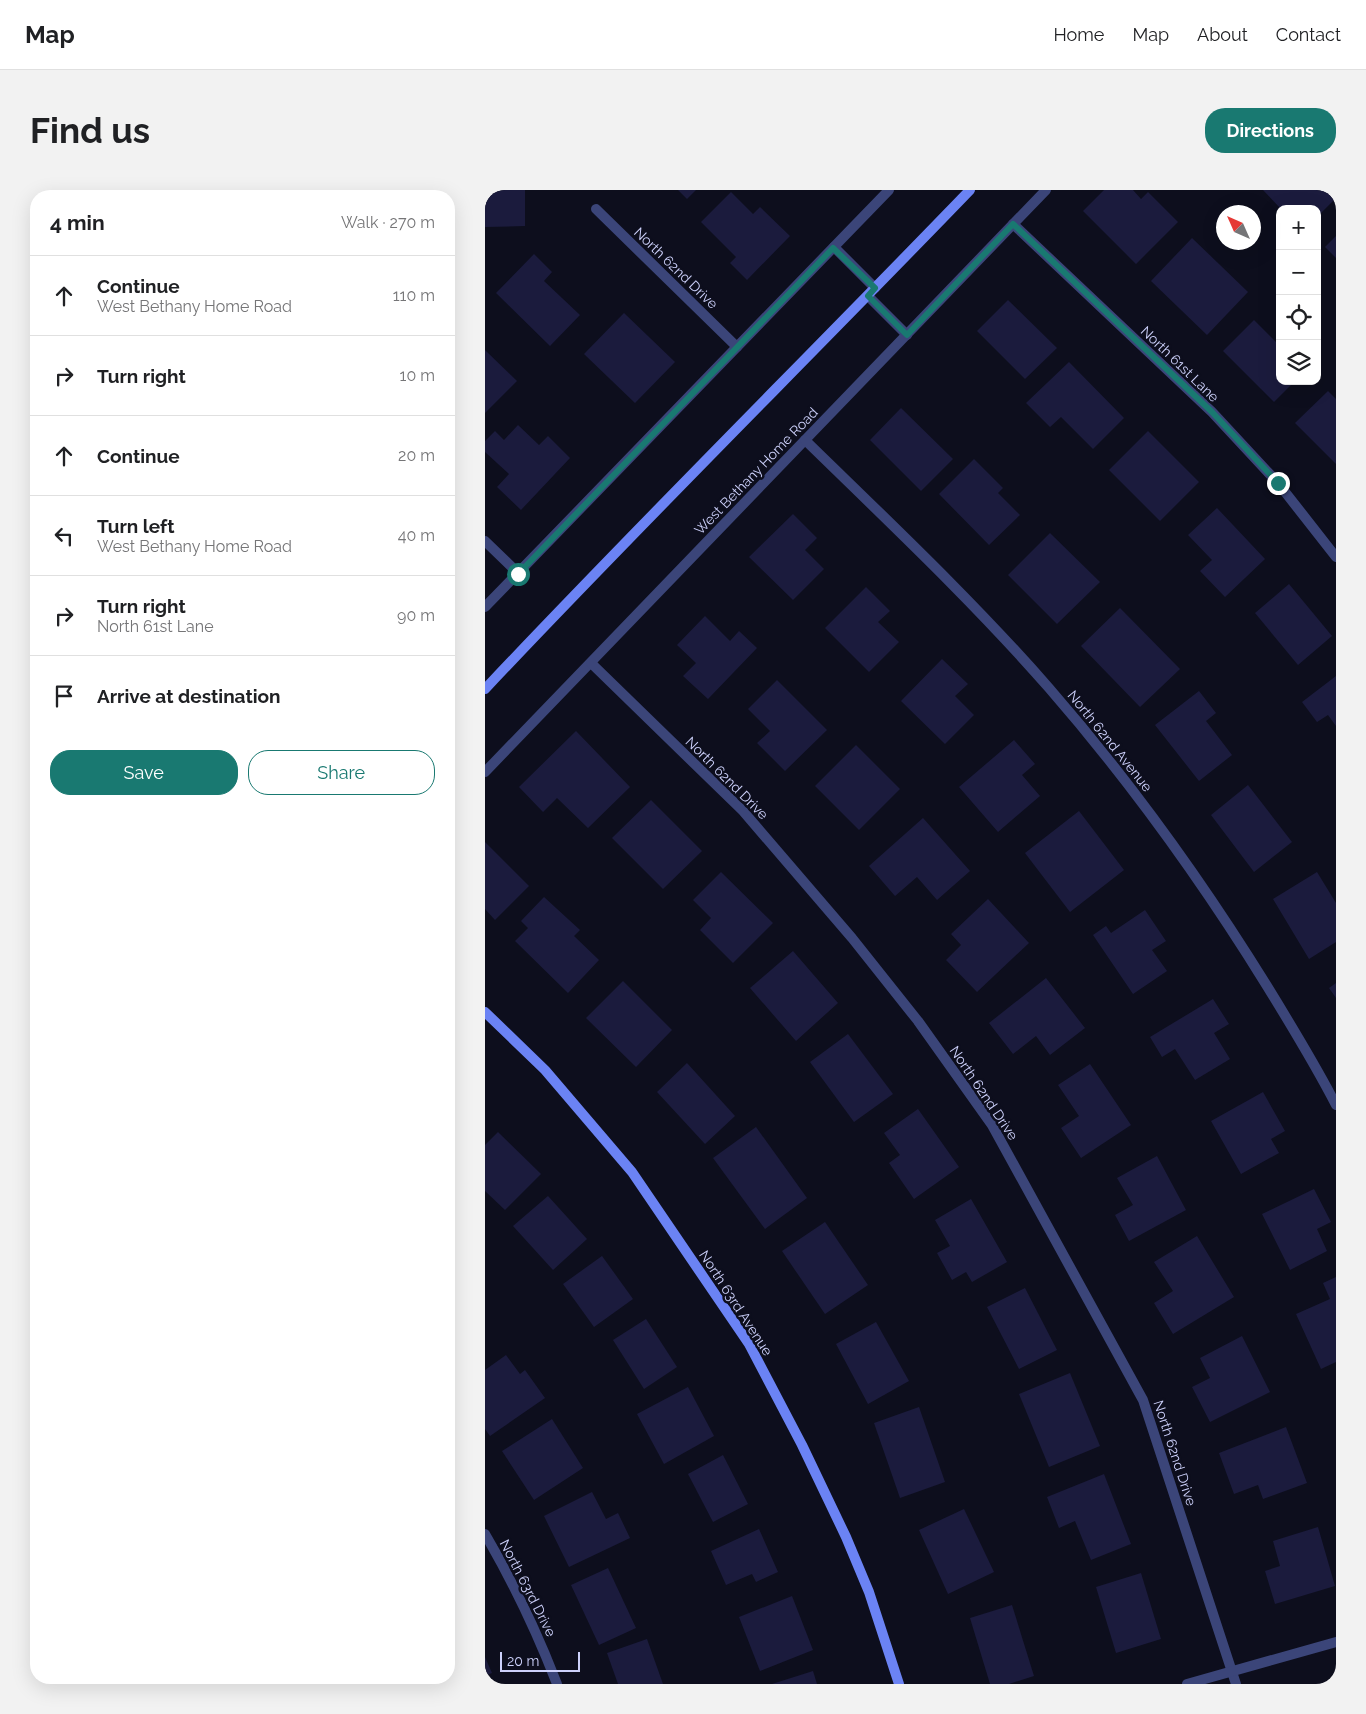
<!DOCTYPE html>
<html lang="en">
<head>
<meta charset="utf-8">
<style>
	:root { --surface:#fff; --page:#f2f2f2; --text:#202124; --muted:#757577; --line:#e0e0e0; --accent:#197971 }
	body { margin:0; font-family:Raleway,sans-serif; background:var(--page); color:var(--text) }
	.controls { position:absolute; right:15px; top:15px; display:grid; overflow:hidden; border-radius:10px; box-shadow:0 5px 20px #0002 }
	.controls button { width:45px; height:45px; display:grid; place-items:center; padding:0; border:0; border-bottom:1px solid var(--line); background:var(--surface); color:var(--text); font:25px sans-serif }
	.compass { position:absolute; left:731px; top:15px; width:45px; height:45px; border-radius:50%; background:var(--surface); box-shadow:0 5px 20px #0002; rotate:315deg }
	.scale { position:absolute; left:15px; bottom:12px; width:80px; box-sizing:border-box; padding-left:5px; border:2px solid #cdd1fb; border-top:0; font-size:14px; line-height:18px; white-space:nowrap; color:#cdd1fb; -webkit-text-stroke:4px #0d0e1d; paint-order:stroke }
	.stop { position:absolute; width:15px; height:15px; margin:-11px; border:4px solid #197971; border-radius:50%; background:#fff }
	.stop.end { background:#197971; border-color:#fff; box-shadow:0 1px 5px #0008 }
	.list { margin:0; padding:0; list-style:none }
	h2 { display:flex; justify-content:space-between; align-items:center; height:65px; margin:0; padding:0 20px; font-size:21px }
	h2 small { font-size:16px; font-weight:400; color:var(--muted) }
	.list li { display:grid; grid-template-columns:32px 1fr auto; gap:15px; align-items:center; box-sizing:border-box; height:80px; padding:0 20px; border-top:1px solid var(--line) }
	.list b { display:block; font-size:19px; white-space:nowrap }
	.list p { margin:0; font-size:16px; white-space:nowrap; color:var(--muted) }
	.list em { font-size:16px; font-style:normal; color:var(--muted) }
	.actions { display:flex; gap:10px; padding:15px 20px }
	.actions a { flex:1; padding:11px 0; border:1px solid var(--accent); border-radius:20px; text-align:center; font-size:18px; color:var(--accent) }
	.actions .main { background:var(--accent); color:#fff }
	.icon { flex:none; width:28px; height:28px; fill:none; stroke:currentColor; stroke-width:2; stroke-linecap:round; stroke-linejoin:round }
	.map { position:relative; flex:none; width:851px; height:1494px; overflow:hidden; border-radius:20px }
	header { display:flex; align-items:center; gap:30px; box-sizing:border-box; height:70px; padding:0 25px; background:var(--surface); border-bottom:1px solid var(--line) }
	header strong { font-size:24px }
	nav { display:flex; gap:28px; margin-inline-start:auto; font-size:18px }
	.intro { display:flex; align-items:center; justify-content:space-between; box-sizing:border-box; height:120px; padding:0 30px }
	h1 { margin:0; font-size:35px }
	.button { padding:12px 22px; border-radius:20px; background:var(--accent); color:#fff; font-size:18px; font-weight:700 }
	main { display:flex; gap:30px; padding:0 30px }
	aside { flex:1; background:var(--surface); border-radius:20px; box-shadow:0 5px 20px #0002 }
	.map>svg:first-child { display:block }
	.building { fill:#1b1b3d }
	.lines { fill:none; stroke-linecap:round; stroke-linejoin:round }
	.lane { stroke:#3b4579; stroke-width:10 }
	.street { stroke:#3b4579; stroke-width:10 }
	.secondary { stroke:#6b83f4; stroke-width:10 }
	.route { stroke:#197971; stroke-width:6 }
	.labels { text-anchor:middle; stroke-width:5; stroke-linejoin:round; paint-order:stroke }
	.street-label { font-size:14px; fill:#cdd1fb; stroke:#0d0e1d }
</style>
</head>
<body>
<header>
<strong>Map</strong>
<nav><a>Home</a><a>Map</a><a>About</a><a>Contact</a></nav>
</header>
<div class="intro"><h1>Find us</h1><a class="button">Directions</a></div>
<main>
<aside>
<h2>4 min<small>Walk · 270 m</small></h2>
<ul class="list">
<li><svg class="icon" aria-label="ahead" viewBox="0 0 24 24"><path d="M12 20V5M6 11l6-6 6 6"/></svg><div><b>Continue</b><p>West Bethany Home Road</p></div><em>110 m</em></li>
<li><svg class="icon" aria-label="right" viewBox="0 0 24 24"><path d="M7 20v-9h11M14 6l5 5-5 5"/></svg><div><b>Turn right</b></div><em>10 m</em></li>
<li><svg class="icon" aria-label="ahead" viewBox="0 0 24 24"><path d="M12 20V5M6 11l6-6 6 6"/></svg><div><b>Continue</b></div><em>20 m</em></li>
<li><svg class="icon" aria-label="left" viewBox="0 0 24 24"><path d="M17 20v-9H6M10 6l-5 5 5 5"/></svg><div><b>Turn left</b><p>West Bethany Home Road</p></div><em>40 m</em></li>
<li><svg class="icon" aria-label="right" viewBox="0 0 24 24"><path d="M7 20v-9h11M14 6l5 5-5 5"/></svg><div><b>Turn right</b><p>North 61st Lane</p></div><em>90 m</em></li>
<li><svg class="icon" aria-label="arrive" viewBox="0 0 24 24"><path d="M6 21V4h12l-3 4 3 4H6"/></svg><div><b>Arrive at destination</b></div></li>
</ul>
<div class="actions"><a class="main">Save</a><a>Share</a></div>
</aside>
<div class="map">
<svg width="851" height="1494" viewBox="0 0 851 1494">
	<rect width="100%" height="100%" fill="#0d0e1d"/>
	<!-- building -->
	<g class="building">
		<path d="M0,0H40V36L0,37Z"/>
		<path d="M193,0H211L202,9Z"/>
		<path d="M619,0H648L656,9L663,2L693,32L651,74L598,21Z"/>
		<path d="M778,0H847L851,4V8L832,27V19H796Z"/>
		<path d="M246,2L268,24L275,17L305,46L262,90L245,73L251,67L216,32Z"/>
		<path d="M851,46V68L840,57Z"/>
		<path d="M707,48L763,102L722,145L666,91Z"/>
		<path d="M49,64L67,82L59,91L95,125L65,156L11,103Z"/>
		<path d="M523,110L572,158L540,189L492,141Z"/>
		<path d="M139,123L190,172L150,213L99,164Z"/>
		<path d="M769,130L795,156V191H810L789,212L738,161Z"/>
		<path d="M0,160L32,191L0,223Z"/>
		<path d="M584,172L639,228L608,259L576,227L565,237L541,213Z"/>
		<path d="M843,201L851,209V274L810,233Z"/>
		<path d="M416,218L468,269L436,301L385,250Z"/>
		<path d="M33,235L54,255L63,246L85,268L36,320L12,297L24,284L0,262V251L10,241L19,250Z"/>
		<path d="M663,241L714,292L675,331L624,280Z"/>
		<path d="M489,269L518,298L513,303L535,325L504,355L454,304Z"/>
		<path d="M732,318L780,369L740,407L715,381L727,370L703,345Z"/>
		<path d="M308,324L332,348L320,360L339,379L308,410L264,367Z"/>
		<path d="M565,343L615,392L572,434L523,385Z"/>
		<path d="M804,394L847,446L813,475L770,423Z"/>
		<path d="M381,397L405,421L393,432L414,452L384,482L340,438Z"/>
		<path d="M635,418L695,479L655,517L596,456Z"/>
		<path d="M220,426L245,451L254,441L272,458L223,509L198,486L211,473L192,455Z"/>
		<path d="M457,469L483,494L470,506L489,525L460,554L416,511Z"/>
		<path d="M851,486V536L843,525L832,532L817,512Z"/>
		<path d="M292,490L342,540L300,581L272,553L285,541L263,519Z"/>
		<path d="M714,501L731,523L721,531L747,565L714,591L670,535Z"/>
		<path d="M91,541L145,597L103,638L72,608L58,622L34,597Z"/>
		<path d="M529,550L550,574L537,585L555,606L513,642L474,597Z"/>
		<path d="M371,555L415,599L374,640L330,596Z"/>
		<path d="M763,595L807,652L769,682L726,625Z"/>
		<path d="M166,610L217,661L178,699L127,648Z"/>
		<path d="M594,621L639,680L585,722L540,663Z"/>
		<path d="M438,628L485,681L452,710L432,687L410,706L384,676Z"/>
		<path d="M0,652L44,696L10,730L0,719Z"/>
		<path d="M236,682L288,733L248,773L215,740L226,728L208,710Z"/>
		<path d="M832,682L851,713V752L824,769L788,709Z"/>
		<path d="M59,707L95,740L89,746L114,770L83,803L30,751L43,738L36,731Z"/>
		<path d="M503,709L544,753L492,802L461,770L476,755L466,744Z"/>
		<path d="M660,720L681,751L667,760L682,781L648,804L608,745L621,736L626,743Z"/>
		<path d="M308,761L353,813L311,851L265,798Z"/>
		<path d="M561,788L600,838L565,865L551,846L528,864L504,833Z"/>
		<path d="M138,791L187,840L151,877L101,828Z"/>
		<path d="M851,793V808L844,798Z"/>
		<path d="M728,809L744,834L729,843L745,869L710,890L690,859L677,867L665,847Z"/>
		<path d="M363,844L408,904L369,932L325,872Z"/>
		<path d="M202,873L250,926L220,954L172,902Z"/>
		<path d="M605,874L646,935L596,968L576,938L594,926L573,895Z"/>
		<path d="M778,902L800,941L786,949L794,963L756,984L726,931Z"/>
		<path d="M433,919L474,977L429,1009L404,973L415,965L399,943Z"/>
		<path d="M271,937L322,1008L280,1039L228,968Z"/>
		<path d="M13,942L56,984L20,1020L0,1001V955Z"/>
		<path d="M672,966L701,1020L644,1051L630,1025L648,1015L632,988Z"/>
		<path d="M829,999L846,1032L832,1039L842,1061L805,1080L777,1024Z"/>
		<path d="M63,1006L102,1049L68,1080L28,1036Z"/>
		<path d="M486,1009L522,1072L487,1092L481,1082L467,1090L452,1063L465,1056L450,1030Z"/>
		<path d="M340,1032L383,1095L340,1124L297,1061Z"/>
		<path d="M712,1046L749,1107L688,1144L669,1113L688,1101L669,1072Z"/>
		<path d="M117,1066L148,1109L109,1137L78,1094Z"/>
		<path d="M851,1087V1172L836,1179L811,1124L845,1109L838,1093Z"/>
		<path d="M540,1098L572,1160L534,1179L502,1117Z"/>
		<path d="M161,1129L192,1177L159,1199L128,1150Z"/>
		<path d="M391,1132L424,1191L383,1214L351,1154Z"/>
		<path d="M757,1146L785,1202L725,1232L707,1197L725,1188L715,1168Z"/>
		<path d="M21,1165L35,1184L40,1180L60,1208L5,1246L0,1239V1180Z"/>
		<path d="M585,1183L615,1256L564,1277L534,1204Z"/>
		<path d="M203,1197L229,1246L179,1274L152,1224Z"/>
		<path d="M434,1217L460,1292L415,1308L389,1233Z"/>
		<path d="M67,1229L98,1278L49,1310L17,1261Z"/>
		<path d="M801,1237L822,1293L778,1309L773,1295L749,1304L734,1263Z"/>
		<path d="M238,1265L263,1314L228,1332L203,1284Z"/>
		<path d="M619,1284L646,1354L606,1370L590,1331L574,1338L562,1307Z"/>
		<path d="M107,1302L121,1329L133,1323L145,1348L84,1377L59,1326Z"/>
		<path d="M479,1319L509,1382L463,1404L434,1340Z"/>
		<path d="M833,1337L850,1396L790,1414L780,1381L795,1376L788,1351Z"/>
		<path d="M274,1339L293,1382L271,1392L267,1384L241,1395L226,1361Z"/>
		<path d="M123,1378L151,1438L114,1455L86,1395Z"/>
		<path d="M656,1383L676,1449L631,1463L611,1397Z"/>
		<path d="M307,1406L328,1460L275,1481L254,1427Z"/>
		<path d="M527,1415L549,1486L524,1494H505L485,1428Z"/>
		<path d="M162,1449L178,1494H133L122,1463Z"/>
		<path d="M0,1467L7,1483L0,1486Z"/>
		<path d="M328,1481L332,1494H287Z"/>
	</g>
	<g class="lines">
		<!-- lane -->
		<g class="lane">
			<path d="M349,57L390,98"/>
			<path d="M383,106L422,145"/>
			<path d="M0,417L404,0"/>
			<path d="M0,582L561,0"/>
		</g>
		<!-- street -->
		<g class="street">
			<path d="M111,19L252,157"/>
			<path d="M528,34L727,222L793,293L851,367"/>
			<path d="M320,250C403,331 488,411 564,498C645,591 717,691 782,796C806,835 830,874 851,915"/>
			<path d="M0,351L33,383"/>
			<path d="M106,473L258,621L367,748L433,831L507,935L658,1210L751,1494"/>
			<path d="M0,1344C28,1392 52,1442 72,1494"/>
			<path d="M702,1494L851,1452"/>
		</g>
		<!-- secondary -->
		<g class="secondary">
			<path d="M0,499C159,330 324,167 485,0"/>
			<path d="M0,822L60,880L147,982L264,1154L317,1255L361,1347L384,1402L414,1494"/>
		</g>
	</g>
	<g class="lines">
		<!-- route -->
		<path class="route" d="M33,384L348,58L390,98L383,106L422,145L528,34L727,222L793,293"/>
	</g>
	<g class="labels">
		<!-- street labels -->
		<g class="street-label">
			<text transform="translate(191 78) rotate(44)" y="5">North 62nd Drive</text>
			<text transform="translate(695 174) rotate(44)" y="5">North 61st Lane</text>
			<text transform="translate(271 281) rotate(-46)" y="5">West Bethany Home Road</text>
			<text transform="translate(625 551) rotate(51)" y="5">North 62nd Avenue</text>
			<text transform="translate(242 588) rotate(45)" y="5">North 62nd Drive</text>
			<text transform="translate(499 903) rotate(56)" y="5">North 62nd Drive</text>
			<text transform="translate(251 1113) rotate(57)" y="5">North 63rd Avenue</text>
			<text transform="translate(690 1263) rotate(72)" y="5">North 62nd Drive</text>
			<text transform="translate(43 1398) rotate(63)" y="5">North 63rd Drive</text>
		</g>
	</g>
</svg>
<div class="controls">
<button>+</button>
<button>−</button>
<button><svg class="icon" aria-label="locate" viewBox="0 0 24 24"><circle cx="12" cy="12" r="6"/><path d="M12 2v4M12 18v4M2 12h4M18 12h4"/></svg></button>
<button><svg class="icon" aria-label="layers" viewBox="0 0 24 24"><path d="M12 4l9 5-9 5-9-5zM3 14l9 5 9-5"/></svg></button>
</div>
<svg class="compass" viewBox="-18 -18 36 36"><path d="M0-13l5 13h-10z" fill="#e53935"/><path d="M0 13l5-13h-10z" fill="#757577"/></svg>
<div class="scale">20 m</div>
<div class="stop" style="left:33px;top:384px"></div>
<div class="stop end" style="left:793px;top:293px"></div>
</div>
</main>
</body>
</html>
